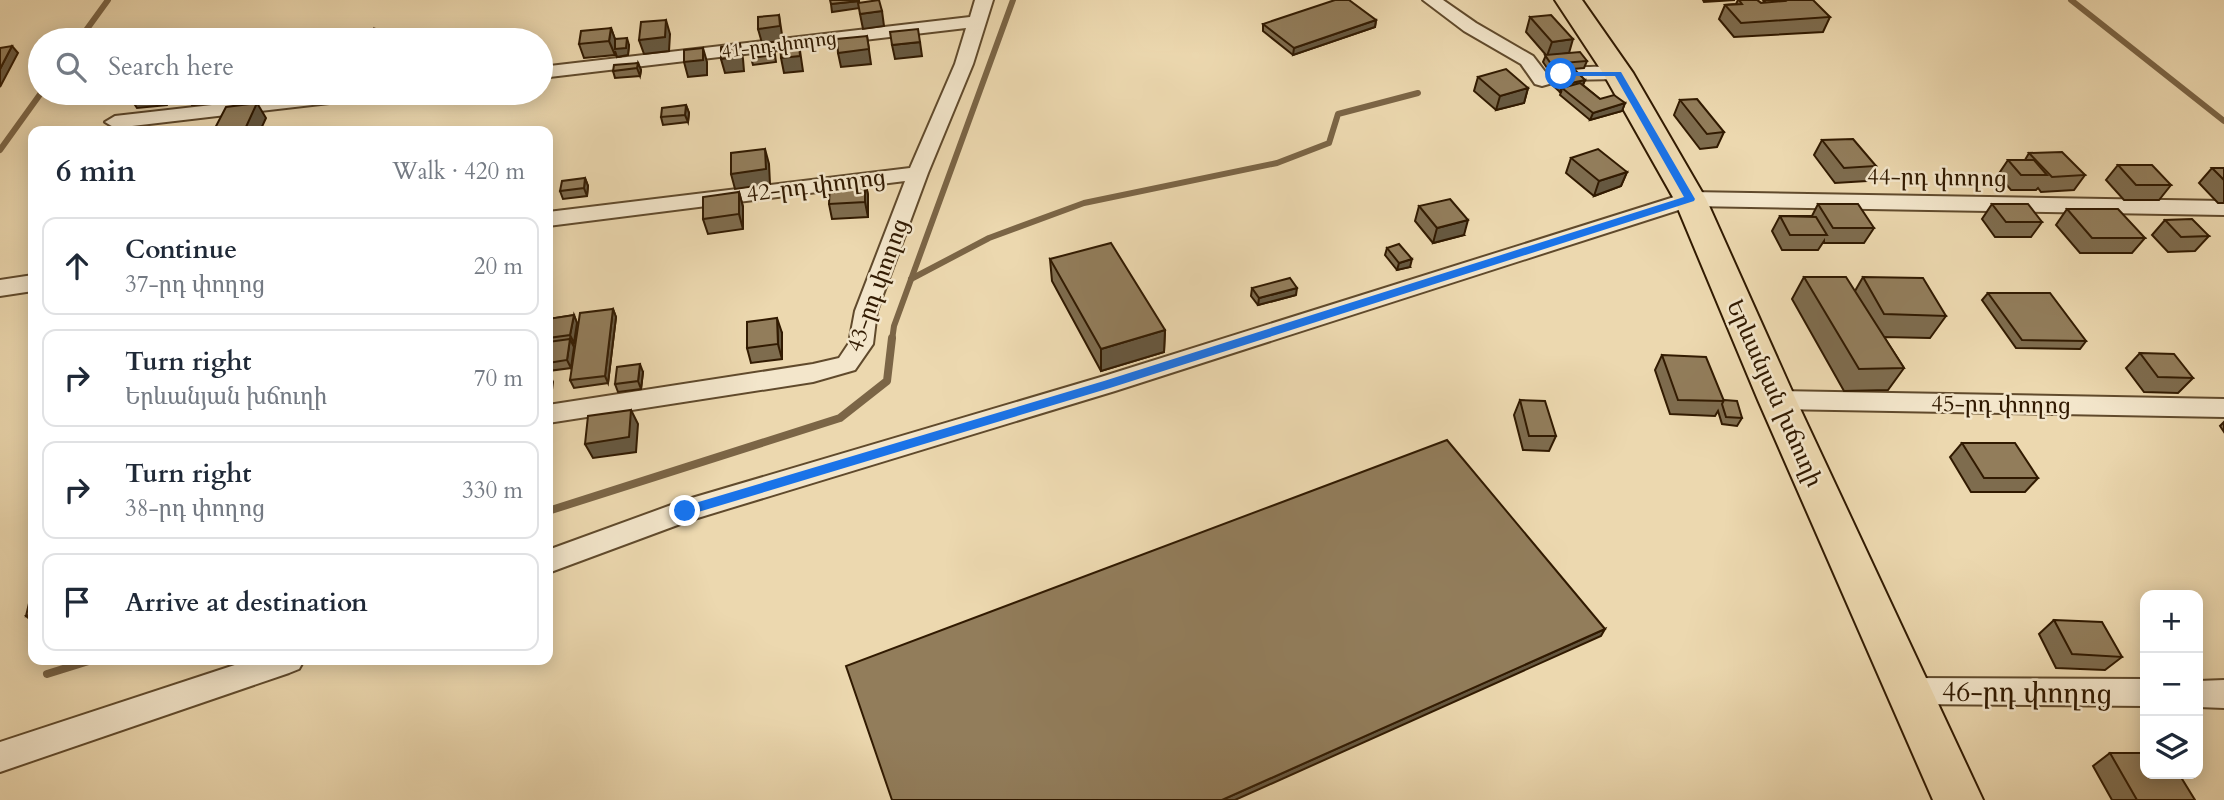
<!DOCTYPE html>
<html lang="en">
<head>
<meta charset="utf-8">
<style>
	:root { --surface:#fff; --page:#f2f2f3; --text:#1f2937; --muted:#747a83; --line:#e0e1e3 }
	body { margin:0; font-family:Cardo,"Noto Serif Armenian",serif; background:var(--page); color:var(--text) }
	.controls { position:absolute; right:21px; bottom:21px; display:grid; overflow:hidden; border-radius:14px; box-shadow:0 4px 18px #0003 }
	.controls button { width:63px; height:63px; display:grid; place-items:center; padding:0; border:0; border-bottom:2px solid var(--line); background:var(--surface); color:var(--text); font:35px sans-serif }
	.stop { position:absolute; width:21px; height:21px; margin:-16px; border:5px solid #1a73e8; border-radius:50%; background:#fff }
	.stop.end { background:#1a73e8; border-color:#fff; box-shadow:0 2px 7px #0008 }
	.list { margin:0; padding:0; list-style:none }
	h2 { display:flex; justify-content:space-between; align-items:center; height:91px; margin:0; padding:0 28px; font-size:30px }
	h2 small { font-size:23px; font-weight:400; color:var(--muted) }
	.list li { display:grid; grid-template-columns:46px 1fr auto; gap:21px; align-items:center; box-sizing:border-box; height:98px; margin:0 14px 14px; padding:0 14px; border:2px solid var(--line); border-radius:14px }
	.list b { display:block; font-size:26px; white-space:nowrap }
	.list p { margin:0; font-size:23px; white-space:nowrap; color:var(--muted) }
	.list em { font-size:23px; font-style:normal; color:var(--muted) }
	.icon { flex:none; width:38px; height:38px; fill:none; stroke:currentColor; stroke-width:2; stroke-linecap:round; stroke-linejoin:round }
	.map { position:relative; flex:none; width:2224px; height:800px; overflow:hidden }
	.search { position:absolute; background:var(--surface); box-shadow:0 4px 18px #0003; left:28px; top:28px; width:525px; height:77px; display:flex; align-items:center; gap:18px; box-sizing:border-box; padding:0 24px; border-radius:38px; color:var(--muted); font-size:26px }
	.panel { position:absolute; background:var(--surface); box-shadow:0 4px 18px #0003; left:28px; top:126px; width:525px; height:539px; border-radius:14px }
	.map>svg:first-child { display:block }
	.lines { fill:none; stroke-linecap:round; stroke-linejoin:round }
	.stream-far1 { stroke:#7b6546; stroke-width:6 }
	.stream { stroke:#7b6546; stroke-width:8 }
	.minor-casing { stroke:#604a2c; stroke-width:4 }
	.primary-casing { stroke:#311a01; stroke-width:4 }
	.minor { fill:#f3e6cb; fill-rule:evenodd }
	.primary { fill:#ecd8af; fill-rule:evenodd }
	.wall { fill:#7e6c4e; stroke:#311a01; stroke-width:2 }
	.shaded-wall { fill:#665840; stroke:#311a01; stroke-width:2 }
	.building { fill:#927d5b; stroke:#311a01; stroke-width:2 }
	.route { fill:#1a73e8 }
	.labels { text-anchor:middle; stroke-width:5; stroke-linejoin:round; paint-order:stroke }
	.far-street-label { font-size:19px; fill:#311a01; stroke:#f3e6cb }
	.street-label { font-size:23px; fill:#311a01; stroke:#f3e6cb }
	.near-street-label { font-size:28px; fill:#311a01; stroke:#f3e6cb }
</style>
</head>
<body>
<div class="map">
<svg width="2224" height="800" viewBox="0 0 2224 800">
	<rect width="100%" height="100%" fill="#ecd8af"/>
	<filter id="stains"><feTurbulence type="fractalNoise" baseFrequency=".00286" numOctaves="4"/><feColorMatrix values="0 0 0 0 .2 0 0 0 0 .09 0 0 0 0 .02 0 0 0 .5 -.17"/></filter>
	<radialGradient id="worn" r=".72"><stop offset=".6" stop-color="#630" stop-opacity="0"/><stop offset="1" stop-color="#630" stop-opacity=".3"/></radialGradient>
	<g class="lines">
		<!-- stream-far1 -->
		<g class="stream-far1">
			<path d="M2071,0L2224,121"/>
			<path d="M79,40L108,0"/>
			<path d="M0,150L41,93"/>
			<path d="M911,279L989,238L1084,203L1277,163L1329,143L1338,114L1418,93"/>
			<path d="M892,340L894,326L1013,0"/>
		</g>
		<!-- stream -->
		<g class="stream">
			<path d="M548,511L840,418L887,381L892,338"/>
			<path d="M47,674L92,660"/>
		</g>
		<!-- minor casing -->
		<g class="minor-casing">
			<g id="minor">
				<path d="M975,0H993L973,64L928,173L877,311L873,344L855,370L813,382L548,423V405L813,364L839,358L849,343L855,311L905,181L548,226V212L910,168L955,64L966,28L541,78V67L970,17Z"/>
				<path d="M1423,0H1443L1476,23L1533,56L1546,73C1561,68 1618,62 1627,73L1618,79L1563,80L1542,86L1535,84L1521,64L1464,31Z"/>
				<path d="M317,93H373L364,99L115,128L105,122L115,116Z"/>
				<path d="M1690,192L2224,201V215L1691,206L1115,391L691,520L548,573V550L685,500L1101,377Z"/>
				<path d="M33,275V291L0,296V280Z"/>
				<path d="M1777,391L2224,399V417L1777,409L1768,406L1765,400L1768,394Z"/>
				<path d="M250,660H304L299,669L289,673L0,772V742Z"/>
				<path d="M1908,678L2145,679V706L1908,704L1897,701L1893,691L1897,681Z"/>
				<path d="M2224,680V708L2198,707V681Z"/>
			</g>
		</g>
		<!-- primary casing -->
		<g class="primary-casing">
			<path id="primary" d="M1555,0H1582L1633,73L1706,199L1796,400L1983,800H1933L1758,400L1674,199L1603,73Z"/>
		</g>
		<!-- minor -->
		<use href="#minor" class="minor"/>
		<!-- primary -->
		<use href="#primary" class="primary"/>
	</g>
	<!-- wall -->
	<g class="wall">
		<path d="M1703,0H1735L1704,2Z"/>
		<path d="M1738,0H1757L1761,3L1765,2L1763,0H1793L1830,17L1823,32L1734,37L1719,19L1725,5L1736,4Z"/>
		<path d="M1530,17L1569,53L1587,61L1584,68L1549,71L1543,62L1546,55L1526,32Z"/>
		<path d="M1376,20L1375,27L1293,55L1263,31V24Z"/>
		<path d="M611,28L615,39L629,45L628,55L617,57L615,51V55L584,58L579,44Z"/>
		<path d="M774,48L776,62L753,65L751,58Z"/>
		<path d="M638,63L641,70L640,76L615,78L613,71Z"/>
		<path d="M1552,75L1585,80L1583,85L1600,99L1625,103L1622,111L1590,120L1560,95L1561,92H1560L1550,83Z"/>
		<path d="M1478,77L1528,88L1524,103L1496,110L1474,91Z"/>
		<path d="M184,93H233L228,102L192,105Z"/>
		<path d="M239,93H272L270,98L244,100Z"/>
		<path d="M1680,100L1724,132L1717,147L1700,149L1674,115Z"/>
		<path d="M686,105L689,113L688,122L663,125L661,117Z"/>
		<path d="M1822,140L1876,166L1867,181L1835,183L1814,155Z"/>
		<path d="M2029,153L2085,175L2074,190L2041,192L2038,188L2036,190H2011L1998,175L2008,160H2025Z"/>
		<path d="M1571,158L1627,172L1621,186L1594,196L1566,173Z"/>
		<path d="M2118,165L2171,185L2159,200H2124L2106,180Z"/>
		<path d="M2212,168H2224V203H2218L2199,183Z"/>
		<path d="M585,178L588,186L587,196L563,199L560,191Z"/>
		<path d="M865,180L868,195V217L832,219L829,204Z"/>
		<path d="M739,192L743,207V229L708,234L703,219Z"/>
		<path d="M1818,204L1874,228L1864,243H1824V241L1818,250H1782L1772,231L1780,216H1812Z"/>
		<path d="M1992,204L2042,222L2031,237H1995L1982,219Z"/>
		<path d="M1419,206L1464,235L1433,243L1415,221Z"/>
		<path d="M2067,209L2145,238L2132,253H2080L2056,225Z"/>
		<path d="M2165,220L2209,236L2195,251L2168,252L2152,235Z"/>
		<path d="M1387,248L1410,267L1397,270L1385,255Z"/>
		<path d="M1050,259L1165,330L1164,352L1101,371L1052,281Z"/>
		<path d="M1804,277L1855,291L1863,277L1946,316L1930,338L1884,337L1904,368L1888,390L1844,391L1792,299Z"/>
		<path d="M1252,288L1296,295L1258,305L1251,296Z"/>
		<path d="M1988,293L2086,341L2080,349L2016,348L1982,300Z"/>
		<path d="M613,309L616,317L608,383L574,388L570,380Z"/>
		<path d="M574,315L577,323L574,343H572L574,347L571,368L548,371V319Z"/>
		<path d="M782,333V359L751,363L747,348Z"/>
		<path d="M2140,353L2193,378L2178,393L2144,392L2126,368Z"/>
		<path d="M1662,355L1724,400L1742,418L1737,426L1722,424L1718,411L1715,416L1670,414L1655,370Z"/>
		<path d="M643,372L641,389L618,392L615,384Z"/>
		<path d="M1520,400L1556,436L1549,451L1523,450L1514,415Z"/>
		<path d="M2224,422V432L2220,426Z"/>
		<path d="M1962,443L2038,478L2025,492H1971L1950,457Z"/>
		<path d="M2054,620L2122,657L2105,670L2056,668L2039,634Z"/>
		<path d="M2110,753L2195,800H2112L2093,766Z"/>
	</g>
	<!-- shaded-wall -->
	<g class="shaded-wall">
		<path d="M859,1L860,8L832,12L831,4Z"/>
		<path d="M882,11L884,26L863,29L860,14Z"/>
		<path d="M779,15L783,41L762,43L758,29Z"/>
		<path d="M666,20L670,34L669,51L644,54L639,40Z"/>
		<path d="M1376,20L1375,27L1293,55L1294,48Z"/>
		<path d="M611,28L616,42L627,38L629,45L628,55L617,57L615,51V55L609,41Z"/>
		<path d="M374,29L378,36L376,40H371L370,39Z"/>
		<path d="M293,33L297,40H290Z"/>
		<path d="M867,36L871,64L841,67L838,53Z"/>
		<path d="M1573,39L1569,53L1547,56L1552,42Z"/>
		<path d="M920,42L922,56L895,59L892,45Z"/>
		<path d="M740,44L743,59L744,71L725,73L721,59Z"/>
		<path d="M799,44L803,71L784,73L781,58Z"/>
		<path d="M12,46L18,53L0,87V69Z"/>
		<path d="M703,48L707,62V75L688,77L684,62Z"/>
		<path d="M638,63L641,70L640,76L637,68Z"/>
		<path d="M1585,80L1582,87L1562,88L1561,92H1560L1562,85Z"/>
		<path d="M1528,88L1524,103L1496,110L1500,96Z"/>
		<path d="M127,93H174L167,105L137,108Z"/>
		<path d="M222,93H233L228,102Z"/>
		<path d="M257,103L266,118L260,131H215L214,130Z"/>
		<path d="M1625,103L1622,111L1590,120L1593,113Z"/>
		<path d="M686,105L689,113L688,122L685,115Z"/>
		<path d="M765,149L769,164L770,184L735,189L731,174Z"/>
		<path d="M1627,172L1621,186L1594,196L1599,181Z"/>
		<path d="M585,178L588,186L587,196L584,188Z"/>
		<path d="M865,180L868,195V217L865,202Z"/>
		<path d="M739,192L743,207V229L739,214Z"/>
		<path d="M1468,220L1464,235L1433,243L1437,228Z"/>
		<path d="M1412,259L1410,267L1397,270L1399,263Z"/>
		<path d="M1297,288L1296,295L1258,305L1259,298Z"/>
		<path d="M613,309L616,317L608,383L605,376Z"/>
		<path d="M574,315L577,323L574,343L570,335Z"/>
		<path d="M777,318L782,333V359L778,344Z"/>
		<path d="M1165,330L1164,352L1101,371V349Z"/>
		<path d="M570,339L574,347L571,368L567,360Z"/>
		<path d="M640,364L643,372L641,389L638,381Z"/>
		<path d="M548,371L553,382L550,406H548Z"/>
		<path d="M631,410L638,424L636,452L593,458L585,444Z"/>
		<path d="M33,614V622L26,616Z"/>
		<path d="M1605,629L1601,636L1235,800H1222Z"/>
	</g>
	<!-- building -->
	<g class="building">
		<path d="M830,0H859V1L831,4Z"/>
		<path d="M879,0L882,11L860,14L858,3Z"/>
		<path d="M1335,0H1349L1376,20L1294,48L1263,24Z"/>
		<path d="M1739,0H1757L1761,3L1784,1L1782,0H1813L1830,17L1741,23L1725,5L1742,4Z"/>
		<path d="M779,15L780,26L758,29V17Z"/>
		<path d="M1551,15L1573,39L1552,42L1530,17Z"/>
		<path d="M666,20L665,37L639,40L641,22Z"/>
		<path d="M611,28L609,41L579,44L581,31Z"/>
		<path d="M374,29L370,39L351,40H316L320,34Z"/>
		<path d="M918,29L920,42L892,45L890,32Z"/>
		<path d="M293,33L290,40H266L268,36Z"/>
		<path d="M867,36L869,49L838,53L837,39Z"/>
		<path d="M627,38L626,48L615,49V39Z"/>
		<path d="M740,44V56L721,59V47Z"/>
		<path d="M799,44L800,56L781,58L780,46Z"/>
		<path d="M12,46L0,69V48Z"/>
		<path d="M703,48V60L684,62V50Z"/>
		<path d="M774,48V55L751,58V50Z"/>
		<path d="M1580,52L1587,61L1551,64L1545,55Z"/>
		<path d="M638,63L637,68L613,71L614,65Z"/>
		<path d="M1506,69L1528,88L1500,96L1478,77Z"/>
		<path d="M1575,70L1585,80L1562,85L1552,75Z"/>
		<path d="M1580,83L1600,99L1614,95L1625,103L1593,113L1562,88Z"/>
		<path d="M1697,99L1724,132L1707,134L1680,100Z"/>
		<path d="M257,103L246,127L214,130L226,107Z"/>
		<path d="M686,105L685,115L661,117L662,108Z"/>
		<path d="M1853,139L1876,166L1844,168L1822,140Z"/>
		<path d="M765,149L766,169L731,174V153Z"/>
		<path d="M1598,149L1627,172L1599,181L1571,158Z"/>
		<path d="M2062,152L2085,175L2052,177L2029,153Z"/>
		<path d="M2008,160H2034L2047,175H2021Z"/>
		<path d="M2118,165H2152L2171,185H2136Z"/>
		<path d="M2212,168H2224V180Z"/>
		<path d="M585,178L584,188L560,191L562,181Z"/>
		<path d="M865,180V202L829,204L830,183Z"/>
		<path d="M739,192V214L703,219V197Z"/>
		<path d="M1450,199L1468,220L1437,228L1419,206Z"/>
		<path d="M1818,204H1858L1874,228H1833Z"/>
		<path d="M1992,204H2028L2042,222H2006Z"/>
		<path d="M2067,209H2118L2145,238H2092Z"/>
		<path d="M1780,216L1816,217L1827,235H1790Z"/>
		<path d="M2192,219L2209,236L2181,237L2165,220Z"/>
		<path d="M1111,243L1165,330L1101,349L1050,259Z"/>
		<path d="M1399,244L1412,259L1399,263L1387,248Z"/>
		<path d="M1804,277H1846L1904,368L1859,369Z"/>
		<path d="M1863,277L1923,278L1946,316L1884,314Z"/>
		<path d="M1290,278L1297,288L1259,298L1252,288Z"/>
		<path d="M1988,293H2050L2086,341L2022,340Z"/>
		<path d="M613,309L605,376L570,380L580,313Z"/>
		<path d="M574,315L570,335L548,338V319Z"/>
		<path d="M777,318L778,344L747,348V322Z"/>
		<path d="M570,339L567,360L548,363V342Z"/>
		<path d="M2140,353L2174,354L2193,378L2158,377Z"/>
		<path d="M1662,355L1706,357L1724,401L1678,400Z"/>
		<path d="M640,364L638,381L615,384L617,367Z"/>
		<path d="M1520,400L1545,401L1556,436H1529Z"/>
		<path d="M1724,400L1737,401L1742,418L1726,417L1722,404Z"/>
		<path d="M631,410L629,437L585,444L588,416Z"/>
		<path d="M1447,440L1605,629L1222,800H892L846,666Z"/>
		<path d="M1962,443H2015L2038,478H1984Z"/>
		<path d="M33,586V614L26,616Z"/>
		<path d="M2054,620L2102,622L2122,657L2072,654Z"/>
		<path d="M2110,753H2145V774H2179L2195,800H2137Z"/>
	</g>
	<!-- route -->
	<path class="route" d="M1558,72H1621L1695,199L1694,201L1110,388L685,516L678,511L685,506L1104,381L1684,197L1615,76H1561Z"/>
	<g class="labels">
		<!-- far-street labels -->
		<g class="far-street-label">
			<text transform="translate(779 44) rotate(-7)" y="7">41-րդ փողոց</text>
		</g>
		<!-- street labels -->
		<g class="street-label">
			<text transform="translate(1937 177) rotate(1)" y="8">44-րդ փողոց</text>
			<text transform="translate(816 185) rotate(-7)" y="8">42-րդ փողոց</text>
			<text transform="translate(877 285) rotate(-70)" y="8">43-րդ փողոց</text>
			<text transform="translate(1775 393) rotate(66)" y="8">Երևանյան խճուղի</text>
			<text transform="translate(2001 404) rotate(1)" y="8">45-րդ փողոց</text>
		</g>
		<!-- near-street labels -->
		<g class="near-street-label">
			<text transform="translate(2027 692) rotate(1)" y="10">46-րդ փողոց</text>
		</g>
	</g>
	<rect width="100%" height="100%" filter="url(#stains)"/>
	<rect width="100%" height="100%" fill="url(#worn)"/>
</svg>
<div class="controls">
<button>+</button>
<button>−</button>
<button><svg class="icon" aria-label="layers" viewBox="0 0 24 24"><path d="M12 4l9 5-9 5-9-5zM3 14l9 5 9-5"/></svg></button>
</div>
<div class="stop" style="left:1561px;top:74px"></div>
<div class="stop end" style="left:685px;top:511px"></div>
<div class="search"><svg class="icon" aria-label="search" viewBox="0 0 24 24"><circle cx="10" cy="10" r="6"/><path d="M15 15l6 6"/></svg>Search here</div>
<section class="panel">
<h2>6 min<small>Walk · 420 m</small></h2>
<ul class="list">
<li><svg class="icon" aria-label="ahead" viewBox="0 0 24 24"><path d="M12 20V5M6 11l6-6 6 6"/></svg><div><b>Continue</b><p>37-րդ փողոց</p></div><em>20 m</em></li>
<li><svg class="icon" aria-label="right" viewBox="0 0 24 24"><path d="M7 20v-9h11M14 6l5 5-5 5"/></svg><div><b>Turn right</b><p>Երևանյան խճուղի</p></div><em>70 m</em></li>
<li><svg class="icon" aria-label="right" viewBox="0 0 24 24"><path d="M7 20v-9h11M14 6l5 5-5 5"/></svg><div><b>Turn right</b><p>38-րդ փողոց</p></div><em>330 m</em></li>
<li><svg class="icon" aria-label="arrive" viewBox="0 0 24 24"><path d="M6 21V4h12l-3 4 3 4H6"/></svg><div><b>Arrive at destination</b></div></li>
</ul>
</section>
</div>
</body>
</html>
